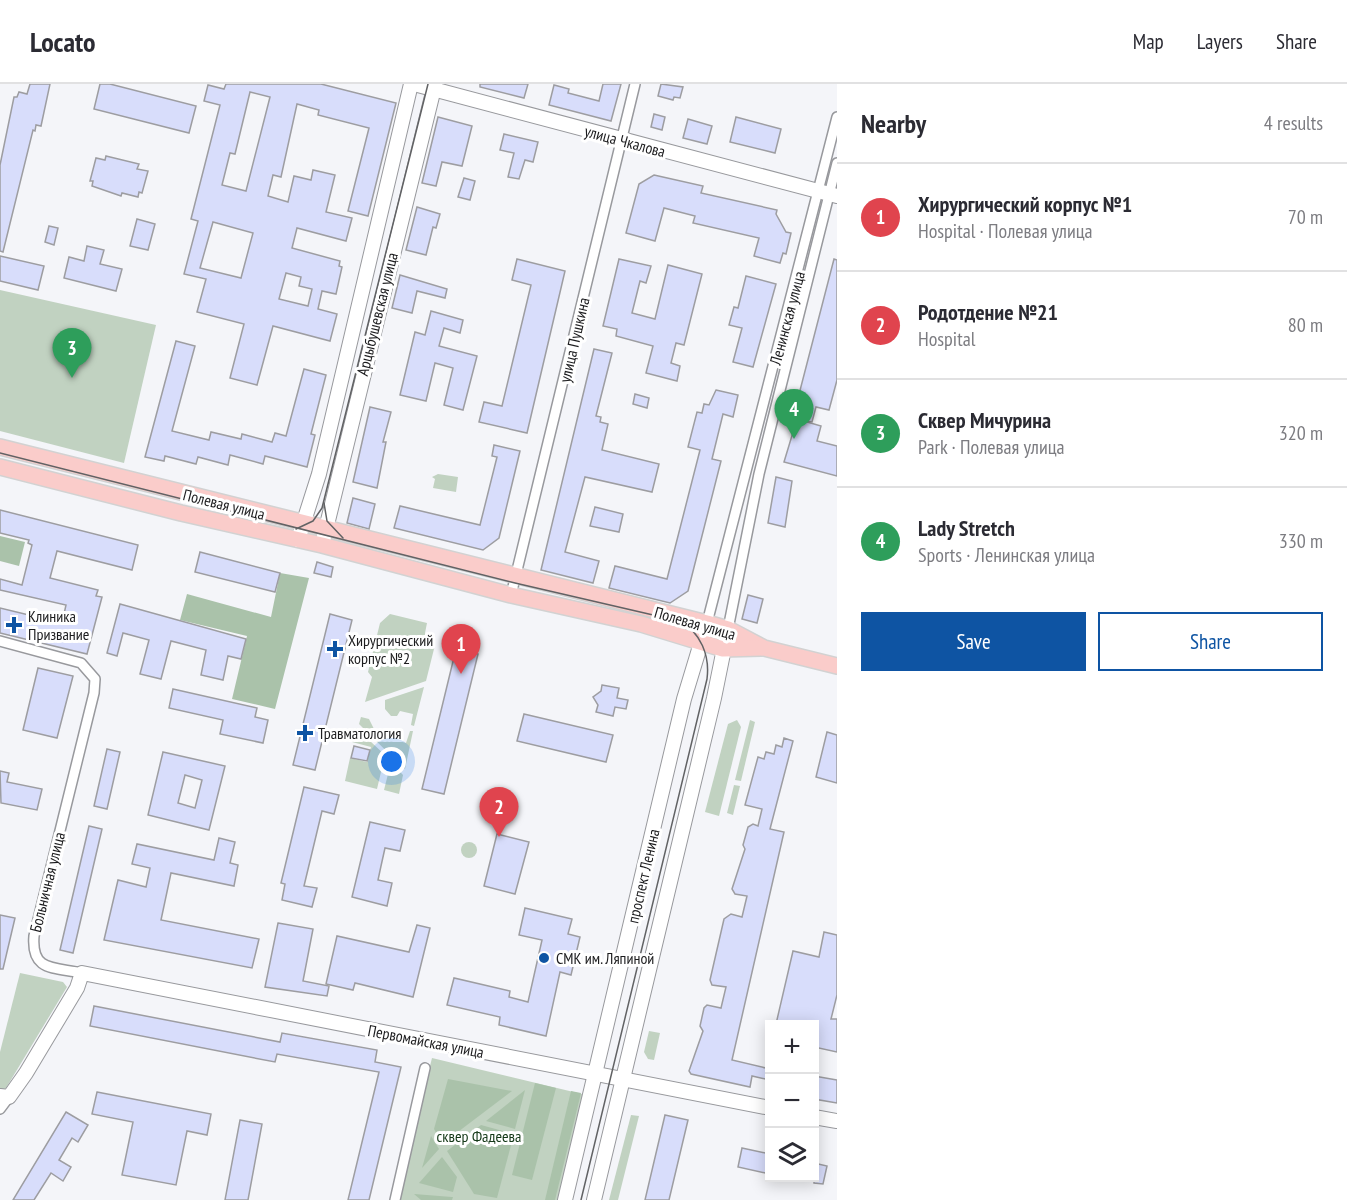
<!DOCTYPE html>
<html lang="en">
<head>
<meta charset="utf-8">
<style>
	:root { --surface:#fff; --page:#f7f7f7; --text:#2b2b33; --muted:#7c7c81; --line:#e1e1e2; --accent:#0e54a3 }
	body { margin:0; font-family:"PT Sans Narrow",sans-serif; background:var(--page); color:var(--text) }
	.controls { position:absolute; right:18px; bottom:18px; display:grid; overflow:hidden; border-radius:0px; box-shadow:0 3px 15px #0003 }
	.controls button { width:54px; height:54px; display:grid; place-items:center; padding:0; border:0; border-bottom:2px solid var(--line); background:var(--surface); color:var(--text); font:30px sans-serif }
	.you { position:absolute; left:392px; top:678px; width:21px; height:21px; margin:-15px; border:4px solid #fff; border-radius:50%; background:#1a73e8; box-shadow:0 0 0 9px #1a73e833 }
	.badge { display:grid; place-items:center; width:39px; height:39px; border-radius:50%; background:var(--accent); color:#fff; font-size:20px; font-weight:700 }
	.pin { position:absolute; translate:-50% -50px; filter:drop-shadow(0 2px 3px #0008) }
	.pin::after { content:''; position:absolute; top:32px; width:21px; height:18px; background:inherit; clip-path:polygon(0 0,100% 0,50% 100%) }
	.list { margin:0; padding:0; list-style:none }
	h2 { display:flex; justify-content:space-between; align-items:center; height:78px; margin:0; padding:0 24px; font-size:26px }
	h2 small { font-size:20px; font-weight:400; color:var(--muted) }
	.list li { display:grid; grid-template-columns:39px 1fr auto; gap:18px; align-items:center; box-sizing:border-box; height:108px; padding:0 24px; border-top:2px solid var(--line) }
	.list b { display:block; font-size:22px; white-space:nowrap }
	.list p { margin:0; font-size:20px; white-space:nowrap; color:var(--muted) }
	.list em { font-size:20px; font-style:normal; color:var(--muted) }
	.actions { display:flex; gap:12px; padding:18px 24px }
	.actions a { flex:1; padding:14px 0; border:2px solid var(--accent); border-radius:0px; text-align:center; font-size:21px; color:var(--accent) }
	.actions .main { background:var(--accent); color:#fff }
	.icon { flex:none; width:33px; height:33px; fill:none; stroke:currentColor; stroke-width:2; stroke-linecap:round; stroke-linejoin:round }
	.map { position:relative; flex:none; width:837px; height:1116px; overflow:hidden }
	header { display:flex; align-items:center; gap:36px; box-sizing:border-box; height:84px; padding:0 30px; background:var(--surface); border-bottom:2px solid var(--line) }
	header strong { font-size:28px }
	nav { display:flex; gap:33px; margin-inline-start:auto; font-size:21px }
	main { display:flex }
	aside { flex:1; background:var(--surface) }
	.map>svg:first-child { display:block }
	.green { fill:#c1d2c1 }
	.forest { fill:#aac2aa }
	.building { fill:#d8ddfb; stroke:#9d9da1; stroke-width:1.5; fill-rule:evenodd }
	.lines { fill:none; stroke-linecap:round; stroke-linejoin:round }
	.street-casing { stroke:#98999d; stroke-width:12 }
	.secondary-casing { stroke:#98999d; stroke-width:16 }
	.primary-casing { stroke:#d2d2d2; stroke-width:18 }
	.street { stroke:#fff; stroke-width:9 }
	.secondary { stroke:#fff; stroke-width:14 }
	.primary { stroke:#faccca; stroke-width:15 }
	.tram { stroke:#616264; stroke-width:1.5 }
	.poi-dot { fill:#0e54a3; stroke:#fff; stroke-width:2 }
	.labels { text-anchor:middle; stroke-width:6; stroke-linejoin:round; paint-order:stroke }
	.street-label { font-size:16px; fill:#1c1c1e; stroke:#fff }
	.poi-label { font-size:16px; fill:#1c1c1e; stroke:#fff; text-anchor:start }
	.park-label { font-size:16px; fill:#143817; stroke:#fff }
</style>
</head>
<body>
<header>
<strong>Locato</strong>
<nav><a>Map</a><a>Layers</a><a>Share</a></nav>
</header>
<main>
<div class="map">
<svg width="837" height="1116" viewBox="0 0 837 1116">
	<rect width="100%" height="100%" fill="#f4f5f9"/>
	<!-- green -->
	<g class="green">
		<path d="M0,206L156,241L124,379L0,347Z"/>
		<path d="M438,390L458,393L456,408L433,404L435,395L432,393Z"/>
		<path d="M390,530L427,539L425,549L431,560L435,561L426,597L365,618L372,593L368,588L380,539Z"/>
		<path d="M424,603L414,642L411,641L413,630L400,627L397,632H391L385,625V616Z"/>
		<path d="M361,633L369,635L375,647L371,652L359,640Z"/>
		<path d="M737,636L741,643L719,732L705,728L728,640Z"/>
		<path d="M750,636L755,638L741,697L735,696Z"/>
		<path d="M356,644L385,671L377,705L345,697L350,674L367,678L371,663L352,658Z"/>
		<path d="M387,647L394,649L393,655L406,659L410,647H413L405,685L374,655L379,649Z"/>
		<path d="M391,678L403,691L399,710L384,706Z"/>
		<path d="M734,701L740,702L733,731L727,729Z"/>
		<circle cx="469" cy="766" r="8"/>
		<path d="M20,889L63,898L67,903L6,1004L0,1007V968Z"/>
		<path d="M649,947L660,949L654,976L648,975L644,968Z"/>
		<path d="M432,974L586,1011L560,1116H397Z"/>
		<path d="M631,1031L639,1032L618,1116H609Z"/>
	</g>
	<!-- forest -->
	<g class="forest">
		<path d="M0,452L25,458L19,482L0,477Z"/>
		<path d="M280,489L309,494L275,625L232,615L247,552L180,536L187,510L271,533Z"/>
		<path d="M448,995L512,1007L442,1060L434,1045Z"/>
		<path d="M535,999L556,1004L532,1096L512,1091Z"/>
		<path d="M525,1006L515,1045L486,1037Z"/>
		<path d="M571,1007L581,1009L555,1116H545Z"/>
		<path d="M481,1041L514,1050L497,1114L474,1110L447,1067Z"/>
		<path d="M431,1052L439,1065L422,1084Z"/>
		<path d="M442,1073L457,1093L453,1108L419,1099Z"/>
		<path d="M414,1110L452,1113H453L452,1116H421Z"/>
	</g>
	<!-- building -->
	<g class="building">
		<path d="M30,0H50L41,42L36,41L35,47L33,46L3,168L0,167V81L14,13H17L19,8L27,10Z"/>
		<path d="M100,0H110L196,22L189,49L94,25Z"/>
		<path d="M226,0H321L396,19L368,132L348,127L369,44L318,31L319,26L297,20L281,93L273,91L268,112L288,118L294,92L311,96L313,86L335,91L326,128L352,134L346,157L297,144L292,164L340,177L339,182L342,183L336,210L322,207L318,225L337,230L330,257L273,242L257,301L230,294L244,240L197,228L206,195L184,190L198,137L191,135L220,21L204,17L208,1L224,5ZM250,8L270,13L246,107L222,101L230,69L235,70ZM213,138L253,149L241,194L200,184ZM286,189L301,193L299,202L312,205L308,222L279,215Z"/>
		<path d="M480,0H528L524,14L480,3Z"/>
		<path d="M603,0H621L611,37L549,21L554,1L569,5L568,9L599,17Z"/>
		<path d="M661,0L683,3L680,14L674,13L673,16L658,12Z"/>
		<path d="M654,30L665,33L662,46L651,43Z"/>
		<path d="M438,33L472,42L462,82L442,78L436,102L422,99Z"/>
		<path d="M736,33L781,45L775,69L730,58Z"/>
		<path d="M688,35L712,42L707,60L683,54Z"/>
		<path d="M504,50L538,58L533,78L525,76L519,95L508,93L514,69L500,66Z"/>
		<path d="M106,72L139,80L137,85L148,87L142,109L139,108L138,113L122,109L121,112L92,102L93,97H90L96,74L105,76Z"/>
		<path d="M654,91L703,102L701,109L777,126L776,130L786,148L791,149L786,170L783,169L780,179L754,172L759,154L693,139L695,132L664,124L655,157L626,149L639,100Z"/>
		<path d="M464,94L475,97L470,116L458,113Z"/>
		<path d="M417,123L440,130L436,144L433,143L426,171L406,166Z"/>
		<path d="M137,135L155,140L148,166L130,162Z"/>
		<path d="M49,142L58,144L54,161L45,158Z"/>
		<path d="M87,162L104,166L100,180L122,185L116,207L64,194L69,173L84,177Z"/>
		<path d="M0,172L44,182L38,206L0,197Z"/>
		<path d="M517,175L565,187L527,349L479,338L484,318L502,322L531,201L512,196Z"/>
		<path d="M619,175L651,182L646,199L640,197L632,229L655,235L668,181L702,190L684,261L676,259L671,279L680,282L677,297L646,289L653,262L616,252L617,245L603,242Z"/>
		<path d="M834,175L837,176V296L829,326L816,323L812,338L805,337L809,321L797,318Z"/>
		<path d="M400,191L447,205L445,214L417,207L412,229L392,224Z"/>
		<path d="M746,192L776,200L753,283L733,278L742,244L729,241L734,223L738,224Z"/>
		<path d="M431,227L463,236L460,249L444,244L439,262L477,272L463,326L444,321L453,284L435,279L426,317L400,311L415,248L425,251Z"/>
		<path d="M176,257L195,262L172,347L209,356L211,348L241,355L242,350L272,358L275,349L286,352L304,285L326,291L311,350L315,351L307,383L265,372L263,380L230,371L228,381L198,373L196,380L165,372L164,377L145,373Z"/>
		<path d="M594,265L612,269L596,332L601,333L600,338L608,340L602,366L659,380L652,408L585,393L565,468L599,477L593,499L541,486Z"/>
		<path d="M716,306L738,311L733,333L723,330L712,375L721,377L688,507L670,519L609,504L615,482L667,495L700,366L688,363L697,328L702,329L704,320L709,321Z"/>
		<path d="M635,310L649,314L647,324L633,320Z"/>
		<path d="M370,323L391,328L383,358H386L377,404L353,398Z"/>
		<path d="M797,335L821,342L817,357L837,362V392L784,378Z"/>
		<path d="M494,361L520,367L499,454L483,466L394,444L400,422L480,441L497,373L492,372Z"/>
		<path d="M776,393L792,397L785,443L768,439Z"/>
		<path d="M353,414L375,420L369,445L347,439Z"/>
		<path d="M595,423L623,430L619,448L590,442Z"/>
		<path d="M0,426L138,461L132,486L57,467L50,494L98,506L96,512L102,513L87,570L0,549V524L62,539L66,521L0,506V495L22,501L32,461L28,459L29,456L0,449Z"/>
		<path d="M200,468L280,489L275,508L195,488Z"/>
		<path d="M317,478L333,483L331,493L314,489Z"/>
		<path d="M748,511L763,515L757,539L742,535Z"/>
		<path d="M120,520L246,555L241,575L228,572L223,596L201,591L206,566L171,557L161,595L140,590L149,556L123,549L117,572L107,569Z"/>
		<path d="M330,530L352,536L315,686L293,681Z"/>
		<path d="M456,565L478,570L444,710L422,705Z"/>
		<path d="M38,584L73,592L57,654L23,646Z"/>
		<path d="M602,601L619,604L617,614L628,616L626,625L615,623L613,632L596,628L598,621L593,613L601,607Z"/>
		<path d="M173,605L257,624L255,633L268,636L263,659L220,650L223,636L169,624Z"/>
		<path d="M524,630L613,651L606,678L517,657Z"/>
		<path d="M827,648L837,651V699L816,693Z"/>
		<path d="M784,654L793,657L770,745L784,748L732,976L770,985V996L752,992L750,1003L691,990L689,987L703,947L700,942L704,924L707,921L721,924L726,903L712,901L710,896L724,835L731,830L742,833L747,812L735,810L732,805L745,765L743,761L748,743L753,740L758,742L762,725L745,721L758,673L764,675L766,668L774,670L776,661L782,663Z"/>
		<path d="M354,662L370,666L367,677L351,674Z"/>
		<path d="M107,665L120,668L107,725L94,722Z"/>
		<path d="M163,668L225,682L209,746L148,731ZM185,691L202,696L195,724L178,719Z"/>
		<path d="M0,687L9,689L7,698L42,705L37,726L1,719Z"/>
		<path d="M304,703L339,711L334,730L322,727L304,802L317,804L312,823L282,816L285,800L281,799Z"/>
		<path d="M370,738L405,746L400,767L385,764L381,782L378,796L392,799L387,822L352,813Z"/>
		<path d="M89,742L102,745L73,869L60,866Z"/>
		<path d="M497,750L529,758L515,810L484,802Z"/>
		<path d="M219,754L235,758L230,779L238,781L234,802L171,789L161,836L259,855L252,884L104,856L118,796L146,803L150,784L132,780L137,760L214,776Z"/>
		<path d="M525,824L572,835L568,850L580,853L571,891L560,888L546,952L499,941L500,933L447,921L454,894L510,907L509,913L528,918L542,856L519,851Z"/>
		<path d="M0,831L15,834L3,885H0Z"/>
		<path d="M278,839L313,845L303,897L329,902L327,912L265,903Z"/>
		<path d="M417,841L430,844L413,913L355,899L353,906L326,900L337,852L409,868Z"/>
		<path d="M824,848L837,851V911L831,935H837V968L814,963V940H776L793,867L819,873Z"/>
		<path d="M94,922L280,958L282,949L377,966L375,978L401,983L369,1116H348L379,988L277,970L275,978L90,942Z"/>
		<path d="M814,992L837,996V1019L814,1015Z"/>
		<path d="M97,1008L211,1030L207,1051L187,1047L176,1101L122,1091L133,1038L92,1030Z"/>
		<path d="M66,1028L88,1041L78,1058L72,1054L59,1076L71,1083L63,1097L51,1089L34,1116H13Z"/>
		<path d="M665,1031L688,1036L669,1116H645Z"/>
		<path d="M240,1036L262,1040L248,1116H225Z"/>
		<path d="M742,1064L770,1070V1090L738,1083Z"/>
		<path d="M814,1079L827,1082L823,1100L814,1099Z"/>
	</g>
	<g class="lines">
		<!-- street casing -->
		<g class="street-casing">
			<g id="street">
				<path d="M511,511L635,0"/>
				<path d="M707,539L837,33"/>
				<path d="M728,545L759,390L837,79"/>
				<path d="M0,557L81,579L95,595L94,609L34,852C31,888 54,883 82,889"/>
				<path d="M0,1025L9,1013"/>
				<path d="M395,1116L425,984"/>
			</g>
		</g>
		<!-- secondary casing -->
		<g class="secondary-casing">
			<g id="secondary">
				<path d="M414,0L837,112"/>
				<path d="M298,456L319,390L411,0"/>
				<path d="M322,461L435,0"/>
				<path d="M0,1012L9,1013L26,989L77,904L82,889L770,1024"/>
				<path d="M814,1033L837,1037"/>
				<path d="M565,1116L684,615L707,539"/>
				<path d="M594,1116L714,614L728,545"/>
			</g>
		</g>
		<!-- primary casing -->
		<g class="primary-casing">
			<g id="primary">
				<path d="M0,363L707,539L728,545L764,564L837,582"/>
				<path d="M0,383L181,429L322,461L511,511L641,540L723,565L761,564"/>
			</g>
		</g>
		<!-- street -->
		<use href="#street" class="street"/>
		<!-- secondary -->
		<use href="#secondary" class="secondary"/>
		<!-- primary -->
		<use href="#primary" class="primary"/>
		<!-- tram -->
		<g class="tram">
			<path d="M0,369L515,499L679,537C701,548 710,572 707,595L581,1116"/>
			<path d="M324,419L327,437L343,454"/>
			<path d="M296,445L313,437L322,424L428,0"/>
		</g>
	</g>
	<!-- markers -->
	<g class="poi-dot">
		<path d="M11 532h6v6h6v6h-6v6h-6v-6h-6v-6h6z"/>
		<path d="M332 556h6v6h6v6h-6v6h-6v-6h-6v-6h6z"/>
		<path d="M302 640h6v6h6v6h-6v6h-6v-6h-6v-6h6z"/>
		<circle cx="544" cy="874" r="6"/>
	</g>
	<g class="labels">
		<!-- street labels -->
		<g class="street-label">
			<text transform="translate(625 57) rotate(15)" y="6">улица Чкалова</text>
			<text transform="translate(377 230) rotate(-76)" y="6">Арцыбушевская улица</text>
			<text transform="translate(787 234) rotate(-75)" y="6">Ленинская улица</text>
			<text transform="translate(574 256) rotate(-77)" y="6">улица Пушкина</text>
			<text transform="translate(224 420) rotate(14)" y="6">Полевая улица</text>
			<text transform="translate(695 539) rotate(16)" y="6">Полевая улица</text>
			<text transform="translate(643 792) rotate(-77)" y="6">проспект Ленина</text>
			<text transform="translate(47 798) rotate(-76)" y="6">Больничная улица</text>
			<text transform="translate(426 957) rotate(11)" y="6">Первомайская улица</text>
		</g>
		<!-- poi labels -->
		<g class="poi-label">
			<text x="28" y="538">Клиника<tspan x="28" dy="18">Призвание</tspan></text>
			<text x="348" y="562">Хирургический<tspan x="348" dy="18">корпус №2</tspan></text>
			<text x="318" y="655">Травматология</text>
			<text x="556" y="880">СМК им. Ляпиной</text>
		</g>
		<!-- park labels -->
		<g class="park-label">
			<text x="479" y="1058">сквер Фадеева</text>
		</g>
	</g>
</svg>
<div class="controls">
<button>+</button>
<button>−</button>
<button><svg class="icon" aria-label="layers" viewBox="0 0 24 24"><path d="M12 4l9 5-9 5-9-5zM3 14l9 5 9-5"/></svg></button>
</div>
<div class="you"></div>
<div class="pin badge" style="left:461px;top:590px;background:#e0444e">1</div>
<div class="pin badge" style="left:499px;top:753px;background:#e0444e">2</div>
<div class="pin badge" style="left:72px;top:294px;background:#2e9e5b">3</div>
<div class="pin badge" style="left:794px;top:355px;background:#2e9e5b">4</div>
</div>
<aside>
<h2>Nearby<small>4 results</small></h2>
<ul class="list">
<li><span class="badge" style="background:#e0444e">1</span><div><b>Хирургический корпус №1</b><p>Hospital · Полевая улица</p></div><em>70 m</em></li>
<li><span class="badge" style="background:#e0444e">2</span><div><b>Родотдение №21</b><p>Hospital</p></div><em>80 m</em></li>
<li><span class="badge" style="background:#2e9e5b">3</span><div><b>Сквер Мичурина</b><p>Park · Полевая улица</p></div><em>320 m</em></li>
<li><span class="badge" style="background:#2e9e5b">4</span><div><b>Lady Stretch</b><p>Sports · Ленинская улица</p></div><em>330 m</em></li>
</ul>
<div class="actions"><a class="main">Save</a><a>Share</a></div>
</aside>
</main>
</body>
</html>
